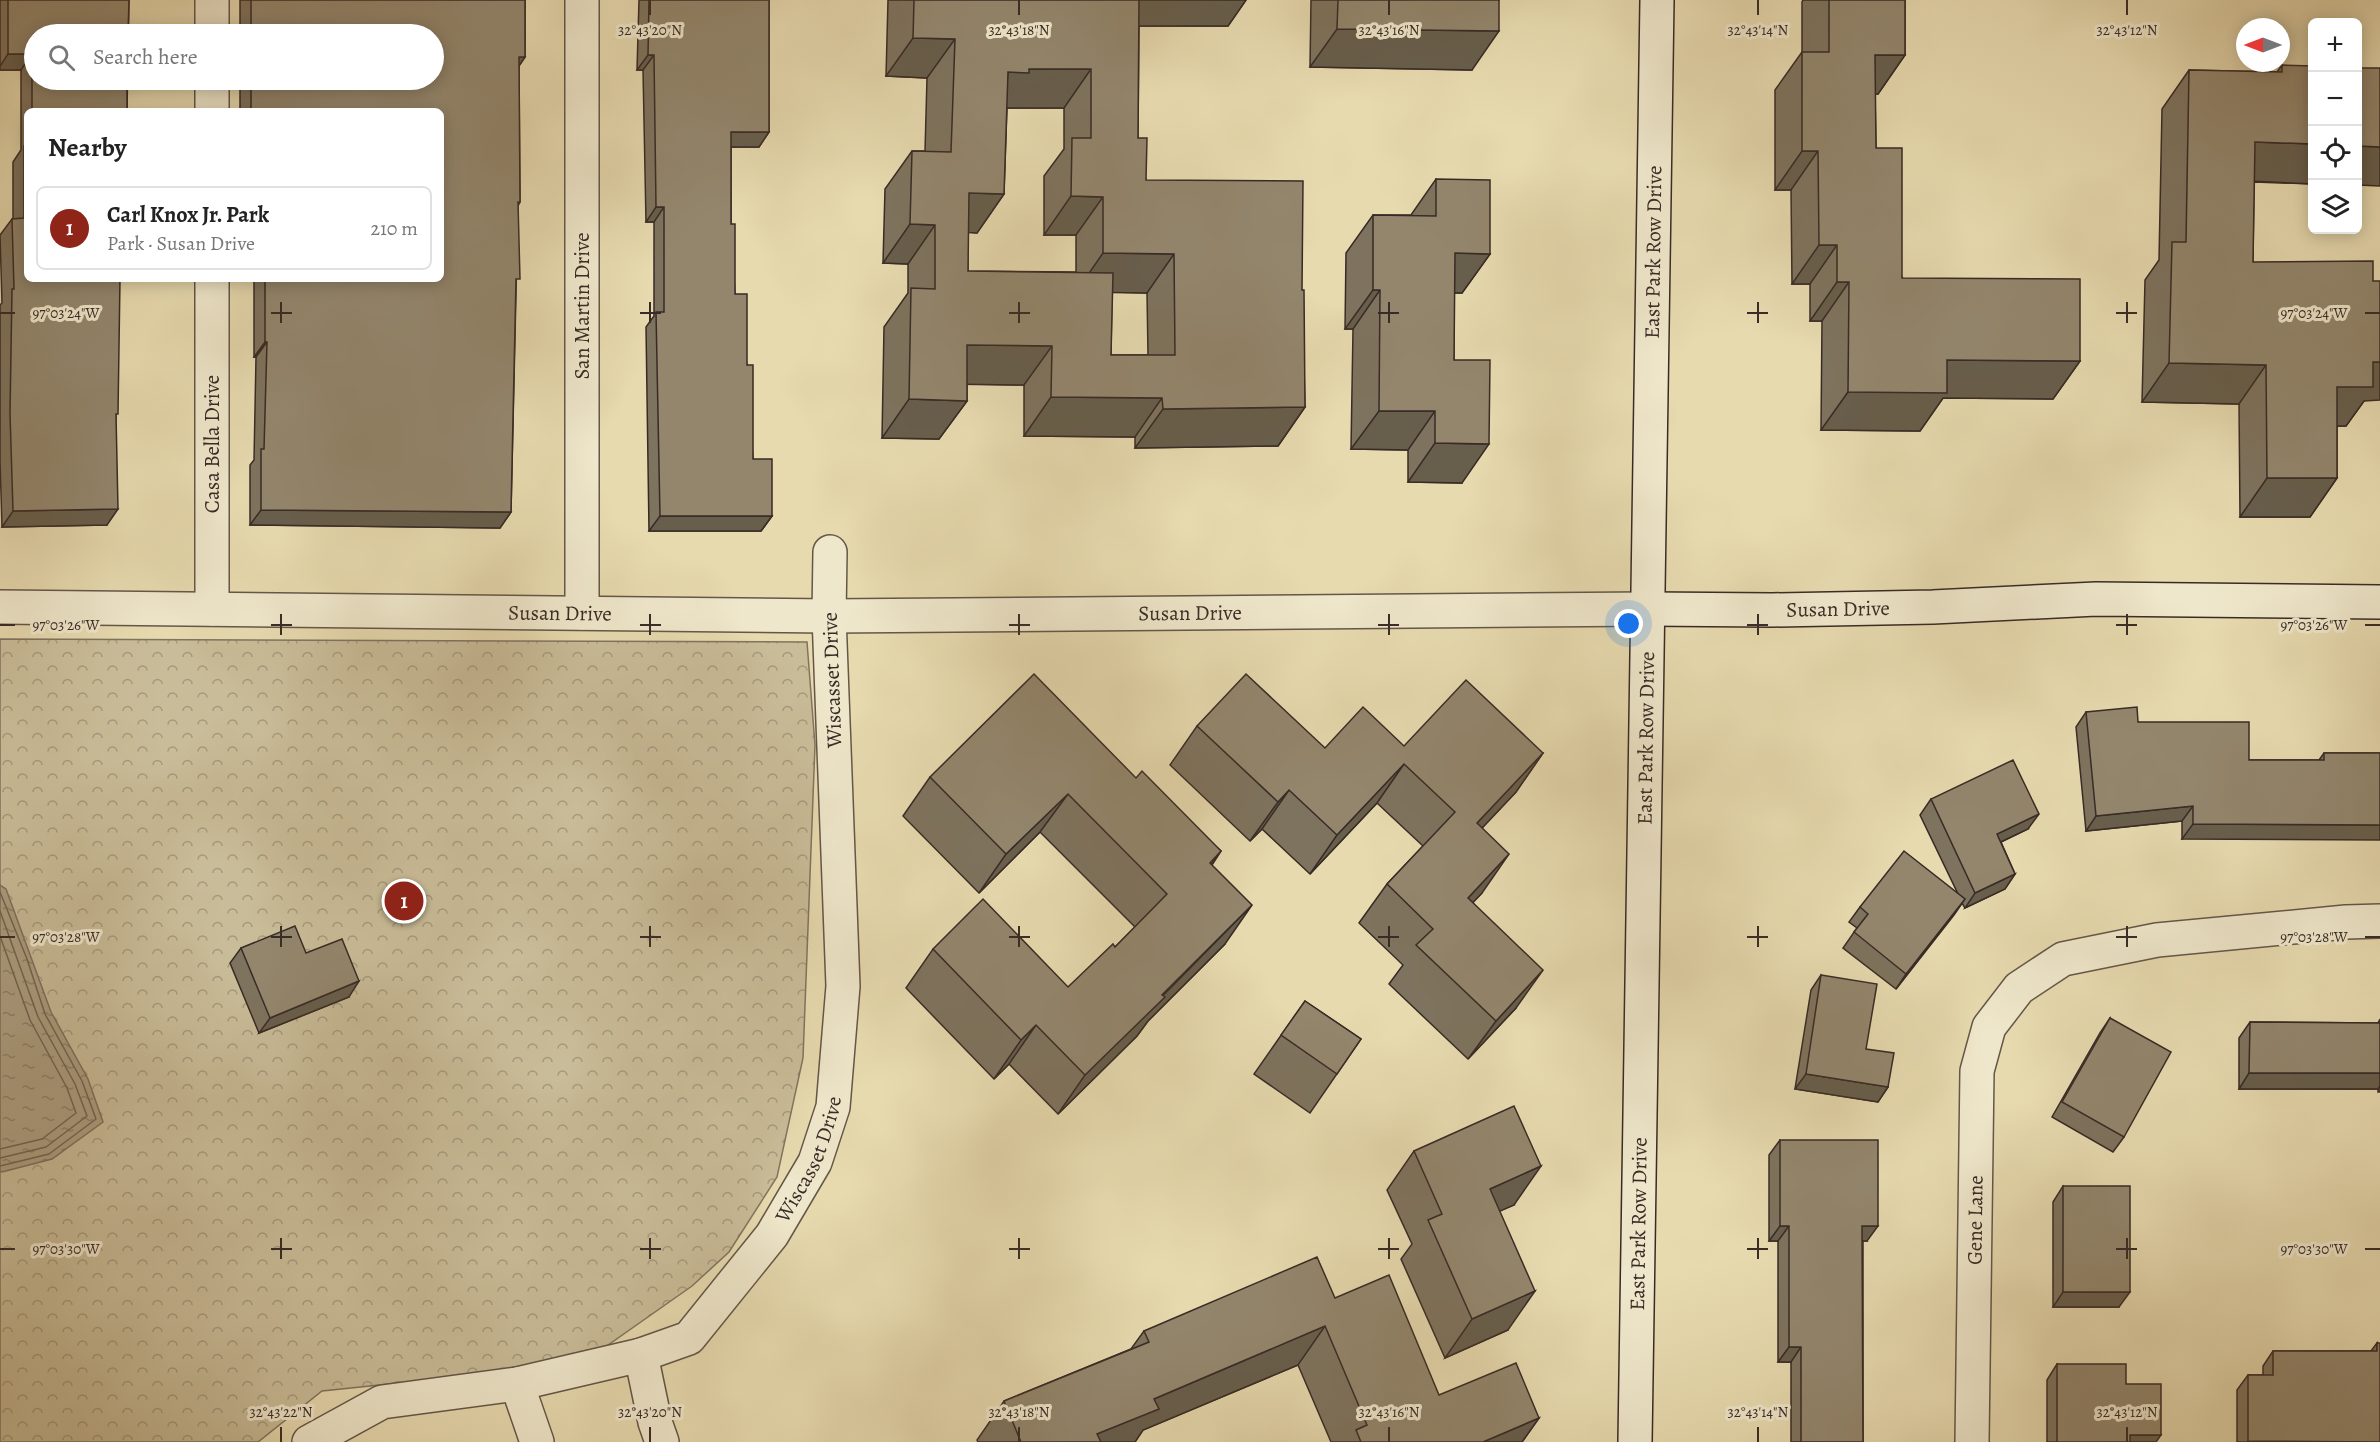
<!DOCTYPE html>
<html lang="en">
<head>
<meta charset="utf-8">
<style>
	:root { --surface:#fff; --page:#f6f6f6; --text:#222; --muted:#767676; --line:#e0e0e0; --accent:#8f2418 }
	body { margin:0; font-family:Alegreya,serif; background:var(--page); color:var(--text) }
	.controls { position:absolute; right:18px; top:18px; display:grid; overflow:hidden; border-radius:9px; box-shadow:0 3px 15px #0003 }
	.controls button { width:54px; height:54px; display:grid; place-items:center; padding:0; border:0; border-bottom:2px solid var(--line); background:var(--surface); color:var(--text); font:30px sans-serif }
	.compass { position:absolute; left:2236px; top:18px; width:54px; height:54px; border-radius:50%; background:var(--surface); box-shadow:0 3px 15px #0003; rotate:270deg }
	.you { position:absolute; left:1629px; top:624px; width:21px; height:21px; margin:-15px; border:4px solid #fff; border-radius:50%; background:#1a73e8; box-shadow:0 0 0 9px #1a73e833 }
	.badge { display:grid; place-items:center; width:39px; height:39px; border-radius:50%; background:var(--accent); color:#fff; font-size:20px; font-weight:700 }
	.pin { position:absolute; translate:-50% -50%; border:3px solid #fff; box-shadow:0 2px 6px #0006 }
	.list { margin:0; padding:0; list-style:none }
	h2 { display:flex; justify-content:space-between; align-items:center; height:78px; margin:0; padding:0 24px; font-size:26px }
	h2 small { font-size:20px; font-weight:400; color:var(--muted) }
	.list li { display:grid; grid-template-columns:39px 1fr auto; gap:18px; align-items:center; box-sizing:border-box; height:84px; margin:0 12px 12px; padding:0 12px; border:2px solid var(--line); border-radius:9px }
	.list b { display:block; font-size:22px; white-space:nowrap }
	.list p { margin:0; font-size:20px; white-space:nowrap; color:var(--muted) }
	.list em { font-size:20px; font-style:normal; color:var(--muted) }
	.icon { flex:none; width:33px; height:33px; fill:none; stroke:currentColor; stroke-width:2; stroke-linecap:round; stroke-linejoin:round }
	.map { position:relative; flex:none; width:2380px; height:1442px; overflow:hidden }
	.search { position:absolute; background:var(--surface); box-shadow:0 3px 15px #0003; left:24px; top:24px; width:420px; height:66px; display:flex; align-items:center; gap:15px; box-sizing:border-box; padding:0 21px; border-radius:33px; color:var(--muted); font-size:22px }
	.panel { position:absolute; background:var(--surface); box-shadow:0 3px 15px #0003; left:24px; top:108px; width:420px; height:174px; border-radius:9px }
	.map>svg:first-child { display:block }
	.park { fill:url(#park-crowns); stroke:#80745f; stroke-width:1.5 }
	.water { fill:url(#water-ripples); stroke:#7e705c; stroke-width:1.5 }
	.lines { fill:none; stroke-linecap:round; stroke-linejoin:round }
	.shore { stroke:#726453; stroke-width:1.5 }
	.street-casing { stroke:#645748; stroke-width:36 }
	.secondary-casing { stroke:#382b26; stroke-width:36 }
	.street { stroke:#efe7cb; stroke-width:33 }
	.secondary { stroke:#efe7cb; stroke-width:33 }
	.wall { fill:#7e735e; stroke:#382b26; stroke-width:1.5; fill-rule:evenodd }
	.shaded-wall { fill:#675e4c; stroke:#382b26; stroke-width:1.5 }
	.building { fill:#93866d; stroke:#382b26; stroke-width:1.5; fill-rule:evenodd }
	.ticks { fill:none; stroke:#382b26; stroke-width:2 }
	.labels { text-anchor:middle; stroke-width:6; stroke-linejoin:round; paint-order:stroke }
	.street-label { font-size:21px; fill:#382b26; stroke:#efe7cb }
	.ticks-label { font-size:15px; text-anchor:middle; fill:#382b26; stroke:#efe7cb; stroke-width:6; stroke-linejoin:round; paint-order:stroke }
</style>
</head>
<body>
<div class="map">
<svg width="2380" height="1442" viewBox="0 0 2380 1442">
	<defs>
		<pattern id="park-crowns" width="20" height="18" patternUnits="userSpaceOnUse" patternTransform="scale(1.5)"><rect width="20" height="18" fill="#c9bc98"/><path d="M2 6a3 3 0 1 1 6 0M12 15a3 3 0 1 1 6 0" fill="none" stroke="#a4997c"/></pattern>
		<pattern id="water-ripples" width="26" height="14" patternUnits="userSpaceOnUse" patternTransform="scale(1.5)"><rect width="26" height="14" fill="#ac9e80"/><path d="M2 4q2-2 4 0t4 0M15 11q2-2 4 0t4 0" fill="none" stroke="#8d8169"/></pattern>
	</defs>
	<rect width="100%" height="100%" fill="#e7daaf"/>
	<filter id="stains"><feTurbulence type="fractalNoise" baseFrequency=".00333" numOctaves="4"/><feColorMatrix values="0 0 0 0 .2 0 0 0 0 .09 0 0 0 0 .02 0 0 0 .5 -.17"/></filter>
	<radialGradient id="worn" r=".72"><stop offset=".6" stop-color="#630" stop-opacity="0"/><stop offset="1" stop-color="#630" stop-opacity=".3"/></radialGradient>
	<!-- park -->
	<path class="park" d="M0,639L807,642L815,745L803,1058L777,1177L729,1252L692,1286L581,1364L322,1391L258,1442H0Z"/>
	<!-- water -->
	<path class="water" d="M0,885L6,889L51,1012L88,1079L103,1122L52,1159L2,1172L0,1171Z"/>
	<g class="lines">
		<!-- shore -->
		<g class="shore">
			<path d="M0,892L27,959L45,1014L82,1081L96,1119L49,1154L0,1166"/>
			<path d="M0,911L38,1017L75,1084L87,1116L46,1147L0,1158"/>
			<path d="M0,936L30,1020L67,1088L76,1113L42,1139L0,1149"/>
		</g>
		<!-- street casing -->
		<g class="street-casing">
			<g id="street">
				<path d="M212,0V34"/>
				<path d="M582,0V613"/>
				<path d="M212,80V111"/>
				<path d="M212,279V609"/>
				<path id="s1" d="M0,607L829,616L1648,609"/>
				<path d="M641,1355L655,1422L662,1442"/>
				<path d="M517,1384L537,1442"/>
				<path id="s2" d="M309,1442L382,1402L517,1384L641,1355L689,1338L772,1235L815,1162L833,1107L843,986L829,616L830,552"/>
				<path id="s3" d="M1972,1442L1977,1071L1989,1027L2019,988L2063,959L2157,940L2346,922L2380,921"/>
			</g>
		</g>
		<!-- secondary casing -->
		<g class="secondary-casing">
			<g id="secondary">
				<path id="s4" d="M1648,609L1772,610L1933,607L2096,599L2380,602"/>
				<path id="s5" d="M1635,1442L1657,0"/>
			</g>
		</g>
		<!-- street -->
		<use href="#street" class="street"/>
		<!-- secondary -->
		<use href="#secondary" class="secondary"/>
	</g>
	<!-- wall -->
	<g class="wall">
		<path d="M0,0H129L127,111H27V279L116,416L107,525L2,527L0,461V305L2,303L0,235L12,219H13V162L21,150V70H0Z"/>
		<path d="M240,0H525V57L519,66L520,202L518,206L511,512L500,528L250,525V465L254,460L256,357H254V279H441V111H240V80H434V34H240Z"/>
		<path d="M639,0H769V132L759,147H731V224L735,294L747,365L753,459L772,516L761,531H649L646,327L654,316V222H646L643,70H637Z"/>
		<path d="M888,0H1246L1228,26H1139L1138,138L1146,180L1302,290L1305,407L1278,446L1135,448V437L1024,436V385L967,384V401L939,439L882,438L884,327L908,293V264L883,263L885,189L912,151H925L927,78L886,76ZM1007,108H1064V149L1044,176V235H1076V272L968,271V232L977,233L1004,194ZM1112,292L1147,293L1148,355H1111Z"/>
		<path d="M1311,0H1499L1472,70L1310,67Z"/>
		<path d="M1803,0H1905V55L1878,94H1875L1876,148L1902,278L2080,361L2053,399L1943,398L1920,431L1821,430L1822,321H1810V284H1792L1791,190H1775V90L1802,52V2Z"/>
		<path d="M2282,65L2313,184L2254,182L2253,262L2364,401L2346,426H2337V478L2310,517H2240L2239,404L2142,402L2145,280L2159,260L2162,109L2189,70L2277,72Z"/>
		<path d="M1436,179L1490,254L1462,293H1454V360L1462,483L1408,482V450L1351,449L1353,329H1345L1346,253L1373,215H1411Z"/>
		<path d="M2086,712L2138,722L2249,760H2319L2324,753H2380L2182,839V821L2086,831L2076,727Z"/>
		<path d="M1197,726L1325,748L1404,746L1543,753L1516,792L1482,828V893L1473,902L1516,1008L1468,1059L1389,984L1403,965L1359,923L1387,884L1423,846L1377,803L1310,874L1262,829L1250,841L1170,765Z"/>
		<path d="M930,777L1136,778L1221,851L1212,865L1225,944L1148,1021L1137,1036L1058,1114L1009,1064L994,1079L906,988L933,949L1068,987L1115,947L1135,927L1040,832L979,893L903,816Z"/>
		<path d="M1931,799L2028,829L2001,842L2015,874L2005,889L1965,908L1962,903L1896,989L1843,948L1857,928L1849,922L1860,907L1958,894L1920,815Z"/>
		<path d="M241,948L306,953L349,997L259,1033L230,963Z"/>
		<path d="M1821,975L1866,1049L1888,1087L1878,1102L1795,1089L1811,990Z"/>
		<path d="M1305,1001L1361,1039L1310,1113L1254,1074Z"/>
		<path d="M2110,1018L2124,1137L2113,1152L2052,1117L2100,1033Z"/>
		<path d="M2380,1019V1092H2378V1089H2239V1038L2250,1022L2378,1023Z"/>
		<path d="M1780,1140L1867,1241H1863V1442H1791V1362H1778V1241H1769V1155Z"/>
		<path d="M1414,1151L1514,1205L1499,1211L1508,1330L1445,1358L1401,1259L1412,1244L1387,1190Z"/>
		<path d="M2063,1186L2119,1307H2053V1202Z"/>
		<path d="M1335,1298L1439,1395L1539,1418L1522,1442H1331L1298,1365L1143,1430L1135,1442H978L977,1440L1004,1401L1131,1349L1144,1331Z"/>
		<path d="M2377,1343L2380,1442H2237V1390L2248,1375H2263V1366L2273,1351H2371Z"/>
		<path d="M2057,1364L2126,1384L2156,1442H2047V1380Z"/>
	</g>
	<!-- shaded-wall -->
	<g class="shaded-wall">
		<path d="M1130,0H1246L1228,26H1112Z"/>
		<path d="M1337,29L1499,31L1472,70L1310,67Z"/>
		<path d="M913,38L955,39L927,78L886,76Z"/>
		<path d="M8,54H32L21,70H0V66Z"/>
		<path d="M648,55H654L643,70H637Z"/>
		<path d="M1875,55H1905L1878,94H1848Z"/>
		<path d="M519,57H525L514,73Z"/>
		<path d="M1029,69H1091L1064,108H1004L1008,72Z"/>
		<path d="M731,132H769L759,147H721Z"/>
		<path d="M2255,142L2313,144V184L2228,180Z"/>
		<path d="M2358,146L2380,147V186L2358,185Z"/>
		<path d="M1802,151H1818L1791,190H1775Z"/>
		<path d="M969,193L1004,194L977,233L942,231Z"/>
		<path d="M1071,196L1103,197L1076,235H1044Z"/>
		<path d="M656,207H664L654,222H646Z"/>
		<path d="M910,224L935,225L908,264L883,263Z"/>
		<path d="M1819,245H1837L1810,284H1792Z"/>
		<path d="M1103,253L1174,254L1147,293L1076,292Z"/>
		<path d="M1455,253L1490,254L1462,293L1428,292Z"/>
		<path d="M1837,282H1849L1822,321H1810Z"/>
		<path d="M1373,290H1380L1353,329H1345Z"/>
		<path d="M265,342H267L256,357H254Z"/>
		<path d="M967,345L1052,346L1024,385L940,384Z"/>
		<path d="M1947,360L2080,361L2053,399L1943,398L1920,431L1821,430L1848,392Z"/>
		<path d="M2373,362H2380V400L2364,401L2346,426H2310L2337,387Z"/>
		<path d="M2169,363L2266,365L2239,404L2142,402Z"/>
		<path d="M1051,397L1162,398L1135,437L1024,436Z"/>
		<path d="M909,399L967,401L939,439L882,438Z"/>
		<path d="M1305,407L1278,446L1135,448L1163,409Z"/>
		<path d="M1379,411H1435L1408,450L1351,449Z"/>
		<path d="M1435,443L1489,444L1462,483L1408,482Z"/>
		<path d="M2267,478H2337L2310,517H2240Z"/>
		<path d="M118,509L107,525L2,527L13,511Z"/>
		<path d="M261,510L511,512L500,528L250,525Z"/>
		<path d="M660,516H772L761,531H649Z"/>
		<path d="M1543,753L1516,792L1450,862L1477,823Z"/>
		<path d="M1404,764L1377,803L1310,874L1337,835Z"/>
		<path d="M1289,790L1262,829L1250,841L1278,802Z"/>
		<path d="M1068,794L1040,832L979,893L1006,854Z"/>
		<path d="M2193,806L2182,821L2086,831L2096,816Z"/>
		<path d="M2039,814L2028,829L1986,849L1997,834Z"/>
		<path d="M2193,824L2380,825V840L2182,839Z"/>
		<path d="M1221,851L1194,890L1210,863Z"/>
		<path d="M1509,854L1482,893L1441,936L1468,898Z"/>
		<path d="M2015,874L2005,889L1965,908L1975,893Z"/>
		<path d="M1965,899L1954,915L1896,989L1906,974Z"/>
		<path d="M1252,905L1225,944L1148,1021L1137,1036L1058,1114L1085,1075Z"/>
		<path d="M1543,970L1516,1008L1468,1059L1496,1021Z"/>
		<path d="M359,981L349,997L259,1033L270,1018Z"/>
		<path d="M1036,1025L1009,1064L994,1079L1021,1040Z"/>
		<path d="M2249,1073H2380V1086L2378,1089H2239Z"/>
		<path d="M1806,1074L1888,1087L1878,1102L1795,1089Z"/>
		<path d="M1541,1166L1514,1205L1462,1228L1490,1189Z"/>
		<path d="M1780,1226H1789L1778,1241H1769Z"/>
		<path d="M1862,1226H1878L1867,1241H1852Z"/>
		<path d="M1535,1291L1508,1330L1445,1358L1472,1319Z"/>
		<path d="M2063,1292H2130L2119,1307H2053Z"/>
		<path d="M1325,1326L1298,1365L1143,1430L1135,1442H1092L1097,1434L1154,1399Z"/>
		<path d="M1789,1347H1801L1791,1362H1778Z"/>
		<path d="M1539,1418L1522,1442H1483Z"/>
		<path d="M2130,1435H2161L2156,1442H2125Z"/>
		<path d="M2248,1441H2377L2248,1442Z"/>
	</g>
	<!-- building -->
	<g class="building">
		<path d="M8,0H129L128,34H34V80H127V111H32V54H8Z"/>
		<path d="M251,0H525V57H519L520,202H518L520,279H516L511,512L261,510V449H264L267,342H265V279H441V111H251V80H434V34H251Z"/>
		<path d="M649,0H769V132H731V224H735V294H747V365H753V459H772V516H660L656,312H664V207H656L654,55H648Z"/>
		<path d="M914,0H1139L1138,138H1147L1146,180L1303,181L1302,290H1304L1305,407L1163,409L1162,398L1051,397L1052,346L967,345V401L909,399L911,288L935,289V225L910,224L912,151L951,152L955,39L913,38ZM1029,69H1091V138H1072L1071,196L1103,197V253L1174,254L1175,355H1111L1113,273L968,271L969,193L1004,194L1008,72L1029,73Z"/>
		<path d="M1338,0H1499V31L1337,29Z"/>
		<path d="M1829,0H1905V55H1875L1876,148H1902V278L2080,279V361L1947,360V393L1848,392L1849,282H1837V245H1819L1818,151H1802V52H1829Z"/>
		<path d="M2282,65L2313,66V144L2255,142L2253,262L2373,261V281H2380V362H2373V387H2337V478H2267L2266,365L2169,363L2172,242H2186L2189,70L2282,72Z"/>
		<path d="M2358,68H2380V147L2358,146Z"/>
		<path d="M24,146H27V279H120L118,414H116L118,509L13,511L10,413L12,289H14L12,219L24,218Z"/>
		<path d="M1436,179L1490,180V254L1455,253L1454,360H1490L1489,444L1435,443V411H1379L1380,290H1373V215L1436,216Z"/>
		<path d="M1034,674L1136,778L1142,771L1221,851L1210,863L1252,905L1162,995L1165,997L1085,1075L1036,1025L1021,1040L933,949L983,899L1068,987L1113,944L1115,947L1167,894L1068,794L1006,854L930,777Z"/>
		<path d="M1246,674L1325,748L1363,707L1404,746L1466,680L1543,753L1477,823L1509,854L1468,898L1543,970L1496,1021L1416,945L1433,929L1387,884L1455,812L1404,764L1337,835L1289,790L1278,802L1197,726Z"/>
		<path d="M2137,707L2138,722H2249V760H2324V753H2380V825L2193,824V806L2096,816L2086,712Z"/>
		<path d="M2013,760L2039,814L1997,834L2015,874L1975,893L1931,799Z"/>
		<path d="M1904,851L1965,899L1906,974L1854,932L1868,914L1860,907Z"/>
		<path d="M295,926L306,953L342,939L359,981L270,1018L241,948Z"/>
		<path d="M1821,975L1877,984L1866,1049L1894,1053L1888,1087L1806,1074Z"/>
		<path d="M1305,1001L1361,1039L1337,1074L1281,1035Z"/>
		<path d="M2110,1018L2171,1052L2124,1137L2062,1102Z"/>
		<path d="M2250,1022L2380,1023V1073H2249Z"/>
		<path d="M1514,1106L1541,1166L1490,1189L1535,1291L1472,1319L1428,1220L1442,1214L1414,1151Z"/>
		<path d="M1780,1140H1878V1226H1862L1863,1442H1801V1347H1789V1226H1780Z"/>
		<rect x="2063" y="1186" width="67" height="106"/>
		<path d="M1317,1257L1335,1298L1389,1275L1439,1395L1516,1363L1539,1418L1483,1442H1361L1356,1430L1367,1425L1325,1326L1154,1399L1159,1409L1097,1434L1101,1442H1021L1004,1401L1149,1342L1144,1331Z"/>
		<path d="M2377,1343H2380V1442L2248,1441V1375H2273V1351H2377Z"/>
		<path d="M2057,1364H2126V1384H2161V1435H2130V1442H2057Z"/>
	</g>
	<!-- ticks -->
	<path class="ticks" d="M650,0V15M1019,0V15M1389,0V15M1758,0V15M2127,0V15M281,302V323M650,302V323M1019,302V323M1389,302V323M1758,302V323M2127,302V323M0,313H15M271,313H292M640,313H661M1009,313H1030M1378,313H1399M1747,313H1768M2116,313H2137M2365,313H2380M281,614V635M650,614V635M1019,614V635M1389,614V635M1758,614V635M2127,614V635M0,625H15M271,625H292M640,625H661M1009,625H1030M1378,625H1399M1747,625H1768M2116,625H2137M2365,625H2380M281,926V947M650,926V947M1019,926V947M1389,926V947M1758,926V947M2127,926V947M0,937H15M271,937H292M640,937H661M1009,937H1030M1378,937H1399M1747,937H1768M2116,937H2137M2365,937H2380M281,1238V1259M650,1238V1259M1019,1238V1259M1389,1238V1259M1758,1238V1259M2127,1238V1259M0,1249H15M271,1249H292M640,1249H661M1009,1249H1030M1378,1249H1399M1747,1249H1768M2116,1249H2137M2365,1249H2380M281,1427V1442M650,1427V1442M1019,1427V1442M1389,1427V1442M1758,1427V1442M2127,1427V1442"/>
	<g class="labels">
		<!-- street labels -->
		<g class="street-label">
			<text dy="7" stroke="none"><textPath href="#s5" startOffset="1190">East Park Row Drive</textPath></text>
			<text transform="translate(582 306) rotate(-90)" y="7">San Martin Drive</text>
			<text transform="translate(212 444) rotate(-90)" y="7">Casa Bella Drive</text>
			<text dy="7" stroke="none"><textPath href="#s4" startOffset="190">Susan Drive</textPath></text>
			<text dy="7" stroke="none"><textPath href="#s1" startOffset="560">Susan Drive</textPath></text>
			<text dy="7" stroke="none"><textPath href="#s1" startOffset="1190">Susan Drive</textPath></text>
			<text transform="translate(832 680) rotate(-92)" y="7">Wiscasset Drive</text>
			<text dy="7" stroke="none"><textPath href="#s5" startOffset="704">East Park Row Drive</textPath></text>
			<text dy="7" stroke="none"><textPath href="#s2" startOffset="615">Wiscasset Drive</textPath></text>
			<text dy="7" stroke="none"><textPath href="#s3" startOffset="222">Gene Lane</textPath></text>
			<text dy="7" stroke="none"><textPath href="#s5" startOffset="218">East Park Row Drive</textPath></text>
		</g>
	</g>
	<g class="ticks-label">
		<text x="650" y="35">32°43'20"N</text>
		<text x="1019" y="35">32°43'18"N</text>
		<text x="1389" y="35">32°43'16"N</text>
		<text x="1758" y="35">32°43'14"N</text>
		<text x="2127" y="35">32°43'12"N</text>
		<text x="2314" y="318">97°03'24"W</text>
		<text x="66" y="318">97°03'24"W</text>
		<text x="2314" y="630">97°03'26"W</text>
		<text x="66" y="630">97°03'26"W</text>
		<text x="2314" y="942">97°03'28"W</text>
		<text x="66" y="942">97°03'28"W</text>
		<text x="2314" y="1254">97°03'30"W</text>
		<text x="66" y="1254">97°03'30"W</text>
		<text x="281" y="1417">32°43'22"N</text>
		<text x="650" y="1417">32°43'20"N</text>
		<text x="1019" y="1417">32°43'18"N</text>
		<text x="1389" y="1417">32°43'16"N</text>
		<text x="1758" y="1417">32°43'14"N</text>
		<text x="2127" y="1417">32°43'12"N</text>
	</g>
	<rect width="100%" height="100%" filter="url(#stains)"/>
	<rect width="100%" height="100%" fill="url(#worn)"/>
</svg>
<div class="controls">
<button>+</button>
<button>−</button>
<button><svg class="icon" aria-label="locate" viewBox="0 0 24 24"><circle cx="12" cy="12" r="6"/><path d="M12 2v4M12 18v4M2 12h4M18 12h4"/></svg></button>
<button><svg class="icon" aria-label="layers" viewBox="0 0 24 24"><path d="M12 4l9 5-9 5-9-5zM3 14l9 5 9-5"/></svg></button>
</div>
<svg class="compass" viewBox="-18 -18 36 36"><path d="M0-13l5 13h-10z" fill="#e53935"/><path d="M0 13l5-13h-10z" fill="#767676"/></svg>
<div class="you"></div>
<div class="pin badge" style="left:404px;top:901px">1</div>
<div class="search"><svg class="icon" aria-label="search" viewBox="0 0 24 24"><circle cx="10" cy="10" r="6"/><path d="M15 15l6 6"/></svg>Search here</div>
<section class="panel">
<h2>Nearby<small></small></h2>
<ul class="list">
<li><span class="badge">1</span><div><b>Carl Knox Jr. Park</b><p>Park · Susan Drive</p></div><em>210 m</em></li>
</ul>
</section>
</div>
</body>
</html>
